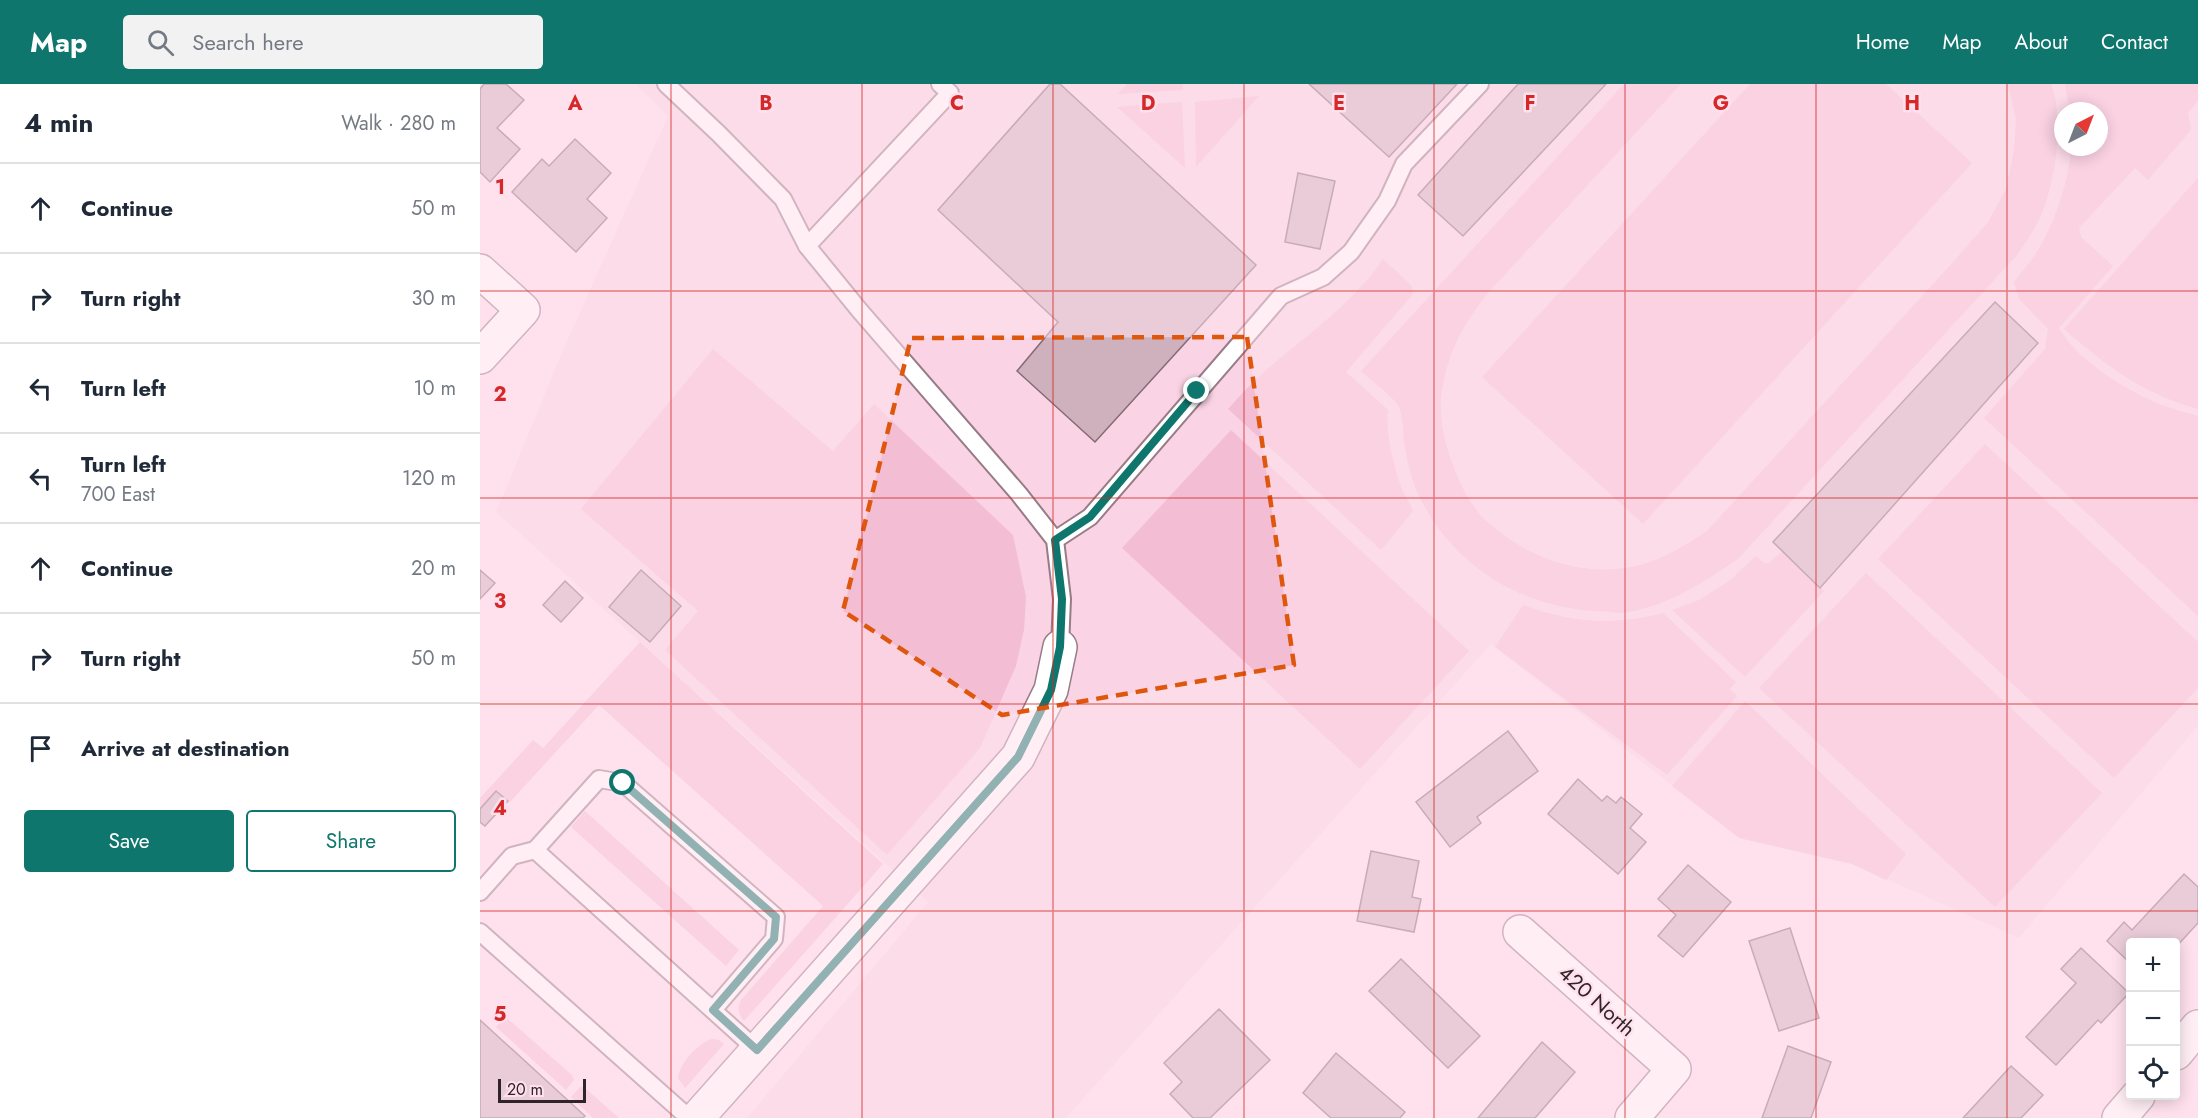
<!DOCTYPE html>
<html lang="en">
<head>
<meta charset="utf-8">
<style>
	:root { --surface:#fff; --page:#f2f2f3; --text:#1f2937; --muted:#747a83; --line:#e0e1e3; --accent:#0f766e }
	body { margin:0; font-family:Jost,sans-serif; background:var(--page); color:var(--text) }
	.controls { position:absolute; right:18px; bottom:18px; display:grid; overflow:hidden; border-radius:6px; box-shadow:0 3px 15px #0003 }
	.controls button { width:54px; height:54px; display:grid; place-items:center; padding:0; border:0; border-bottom:2px solid var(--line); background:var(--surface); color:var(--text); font:30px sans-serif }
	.compass { position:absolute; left:1574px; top:18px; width:54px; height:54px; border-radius:50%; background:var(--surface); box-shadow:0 3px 15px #0003; rotate:42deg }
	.scale { position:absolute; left:18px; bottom:15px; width:88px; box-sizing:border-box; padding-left:6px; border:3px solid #2f2428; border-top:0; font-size:16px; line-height:21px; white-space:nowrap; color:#2f2428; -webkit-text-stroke:4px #ffe1ed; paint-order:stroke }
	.stop { position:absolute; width:18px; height:18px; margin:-14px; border:4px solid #0f766e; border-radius:50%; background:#fff }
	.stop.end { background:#0f766e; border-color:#fff; box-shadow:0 2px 6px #0008 }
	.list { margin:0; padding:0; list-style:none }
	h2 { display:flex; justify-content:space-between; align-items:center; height:78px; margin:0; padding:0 24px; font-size:26px }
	h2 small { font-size:20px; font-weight:400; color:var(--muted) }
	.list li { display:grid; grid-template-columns:39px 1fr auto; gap:18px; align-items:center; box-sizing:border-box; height:90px; padding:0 24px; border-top:2px solid var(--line) }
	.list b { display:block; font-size:22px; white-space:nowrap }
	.list p { margin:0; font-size:20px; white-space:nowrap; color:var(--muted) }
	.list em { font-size:20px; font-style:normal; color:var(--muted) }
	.actions { display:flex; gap:12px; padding:18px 24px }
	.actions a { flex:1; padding:14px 0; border:2px solid var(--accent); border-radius:6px; text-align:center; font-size:21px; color:var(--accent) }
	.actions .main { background:var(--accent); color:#fff }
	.icon { flex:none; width:33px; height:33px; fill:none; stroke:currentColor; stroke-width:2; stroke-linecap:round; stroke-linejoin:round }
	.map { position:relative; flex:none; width:1718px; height:1034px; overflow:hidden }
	header { display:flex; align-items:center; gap:36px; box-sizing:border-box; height:84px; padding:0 30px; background:var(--accent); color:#fff }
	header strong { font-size:28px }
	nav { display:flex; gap:33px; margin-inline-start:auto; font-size:21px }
	.search { width:420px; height:54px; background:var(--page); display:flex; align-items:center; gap:15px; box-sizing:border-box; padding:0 21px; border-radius:6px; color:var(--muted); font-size:22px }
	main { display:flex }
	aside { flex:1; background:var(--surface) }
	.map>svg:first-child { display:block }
	.built { fill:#fad4e4; fill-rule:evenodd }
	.green { fill:#f3bed4 }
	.building { fill:#ceb1bd; stroke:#846a75; stroke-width:1.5 }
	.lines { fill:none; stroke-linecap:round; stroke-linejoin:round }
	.service-casing { stroke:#977c87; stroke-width:20 }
	.minor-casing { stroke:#977c87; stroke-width:36 }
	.service { stroke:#fff; stroke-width:16 }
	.minor { stroke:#fff; stroke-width:33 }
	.route { stroke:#0f766e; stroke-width:8 }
	.marked { fill:none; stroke:#df560d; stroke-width:4.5; stroke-dasharray:12 8; stroke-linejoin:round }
	.grid { fill:none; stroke:#d62828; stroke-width:1.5; stroke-opacity:0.55 }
	.labels { text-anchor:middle; stroke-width:5; stroke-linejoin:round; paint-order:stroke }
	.street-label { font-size:21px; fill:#2f2428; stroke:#ffe1ed }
	.grid-label { font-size:20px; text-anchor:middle; font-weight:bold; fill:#d62828; stroke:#ffe1ed; stroke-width:5; stroke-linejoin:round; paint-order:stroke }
</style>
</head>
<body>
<header>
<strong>Map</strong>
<div class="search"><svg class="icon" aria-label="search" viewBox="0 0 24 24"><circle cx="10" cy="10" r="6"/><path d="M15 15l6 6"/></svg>Search here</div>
<nav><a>Home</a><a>Map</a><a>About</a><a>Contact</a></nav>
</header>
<main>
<aside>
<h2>4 min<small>Walk · 280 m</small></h2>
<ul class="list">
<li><svg class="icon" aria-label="ahead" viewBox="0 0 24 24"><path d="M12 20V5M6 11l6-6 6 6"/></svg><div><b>Continue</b></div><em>50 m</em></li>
<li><svg class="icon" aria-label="right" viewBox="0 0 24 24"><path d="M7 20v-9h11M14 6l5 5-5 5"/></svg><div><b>Turn right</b></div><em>30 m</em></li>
<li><svg class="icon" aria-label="left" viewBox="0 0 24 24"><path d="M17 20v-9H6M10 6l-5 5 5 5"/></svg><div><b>Turn left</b></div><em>10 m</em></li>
<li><svg class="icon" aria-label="left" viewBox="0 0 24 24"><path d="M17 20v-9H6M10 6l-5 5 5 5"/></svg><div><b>Turn left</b><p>700 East</p></div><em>120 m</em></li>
<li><svg class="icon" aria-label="ahead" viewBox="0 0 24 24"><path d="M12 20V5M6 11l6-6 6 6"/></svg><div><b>Continue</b></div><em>20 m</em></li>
<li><svg class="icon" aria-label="right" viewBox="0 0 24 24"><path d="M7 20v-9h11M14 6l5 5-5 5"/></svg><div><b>Turn right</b></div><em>50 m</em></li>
<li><svg class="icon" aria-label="arrive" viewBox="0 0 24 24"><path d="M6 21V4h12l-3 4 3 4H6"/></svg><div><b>Arrive at destination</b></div></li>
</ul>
<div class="actions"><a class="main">Save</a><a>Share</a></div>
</aside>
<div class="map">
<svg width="1718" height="1034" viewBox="0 0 1718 1034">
	<rect width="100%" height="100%" fill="#ffe1ed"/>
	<!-- built -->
	<path class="built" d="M155,0H1718V642L1539,854L1372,780L1259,754L1011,560L586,1034H267L448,818L16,428L83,266L188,32ZM1583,27H1619V63H1583Z"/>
	<!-- green -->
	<g class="green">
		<path d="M647,0H703V6L638,10Z"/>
		<path d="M1144,0H1201L1006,211C981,244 966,272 961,314C959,335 965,361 973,381C979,399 989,417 1001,432C1006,438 1013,442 1019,447C1057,478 1110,494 1160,481C1185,474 1207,461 1228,446L1475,176L1508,138L1526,105L1534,67L1536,35L1528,0H1571C1585,35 1575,104 1558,138C1552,149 1545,159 1538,170L1258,475C1224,498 1190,521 1148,528C1138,530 1126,527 1116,527C1042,523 977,484 942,418C932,399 927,379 924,357C923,347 923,330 918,321C912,312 890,296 881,287Z"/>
		<path d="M1270,0H1406L1492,79L1163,440L1002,293Z"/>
		<path d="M1585,0H1718V17L1708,29L1711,46L1668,96L1655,84L1599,144L1601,153L1633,182L1579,244C1595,275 1650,309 1682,321C1694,326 1706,328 1718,332V532L1504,334L1565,265L1568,245L1539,215L1534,198C1541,188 1550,179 1556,169C1574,142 1590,95 1591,63H1619V27H1590Z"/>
		<path d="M779,12L716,83L715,18Z"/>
		<path d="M702,18L705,84L637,23Z"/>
		<path d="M1718,94V325C1661,309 1628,283 1584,245Z"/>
		<path d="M903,175L931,201L933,210L866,288L908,326C905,350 914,383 922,405C925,412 930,419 933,427L901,466L748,325C759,313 770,300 783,289C825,252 871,222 903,175Z"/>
		<path d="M233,265L353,367L394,320L533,451L546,513L544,546L536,582L500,664L407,771L185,566L218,527L101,425Z"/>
		<path d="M751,346L989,567L880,685L642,464Z"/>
		<path d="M1505,360L1718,558V604L1634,694L1398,475Z"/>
		<path d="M1303,467L1344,507L1265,593L1192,526L1219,516L1249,497L1276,472L1284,479H1289Z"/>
		<path d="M1386,489L1622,709L1515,823L1279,604Z"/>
		<path d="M1043,521C1092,539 1132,542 1183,529L1256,598L1250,605L1257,612L1187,691L1015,563Z"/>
		<path d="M160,558L403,780L264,937C258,929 257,925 261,916L343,822L119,621L30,718L16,706L0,725V714L53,656L63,664Z"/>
		<path d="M1265,617L1426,770L1406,796L1372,780L1259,754L1192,702Z"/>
		<path d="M105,727L259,866L246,882L91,743Z"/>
		<path d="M27,934L92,991L94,996L86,1006L16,943L23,935Z"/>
		<path d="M232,955L239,956L244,960L205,1004L198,994C199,980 218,959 232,955Z"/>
		<path d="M100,1003H104L139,1034H113L91,1013Z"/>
	</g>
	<!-- building -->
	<g class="building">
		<path d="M4,0H26L44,16L17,44L40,65L10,98L0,88V5Z"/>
		<path d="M570,0H580L776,181L615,358L537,287L578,238L458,126Z"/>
		<path d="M829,0H977L909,73Z"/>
		<path d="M1038,0H1126L983,152L938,111Z"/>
		<path d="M95,55L131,89L107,115L127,134L96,168L32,108L62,75L69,82Z"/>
		<path d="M818,89L855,97L840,165L805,158Z"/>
		<path d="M1515,218L1558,259L1340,504L1293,458Z"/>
		<path d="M0,486L15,499L0,515Z"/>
		<path d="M161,486L201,522L170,558L129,523Z"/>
		<path d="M85,497L103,514L81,538L63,521Z"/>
		<path d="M1028,647L1058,687L997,733L1001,739L970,763L936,718Z"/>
		<path d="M1098,695L1122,717L1127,712L1136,719L1141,713L1162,730L1150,744L1166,758L1138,790L1068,730Z"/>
		<path d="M16,707L28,717L5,742L0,738V725Z"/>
		<path d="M891,767L939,777L932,813L941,815L934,848L877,837Z"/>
		<path d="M1208,781L1251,818L1203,873L1178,852L1196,831L1178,815Z"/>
		<path d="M1704,790L1718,803V839L1696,863V858H1650V879L1627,857L1644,838L1652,846Z"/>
		<path d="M1310,844L1339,934L1299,947L1269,857Z"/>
		<path d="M1601,864L1649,909L1621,939L1618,936L1576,981L1546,953L1596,899L1581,885Z"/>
		<path d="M921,875L1000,952L968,984L889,907Z"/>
		<path d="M739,925L790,976L730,1034H713L690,1010L702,998L684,979Z"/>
		<path d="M0,936L105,1032L103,1034H0Z"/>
		<path d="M1062,958L1095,988L1055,1034H998Z"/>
		<path d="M1308,962L1351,978L1331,1034H1282Z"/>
		<path d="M856,969L925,1028L920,1034H851L823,1009Z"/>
		<path d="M1531,982L1563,1011L1541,1034H1483Z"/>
	</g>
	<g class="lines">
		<!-- service casing -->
		<g class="service-casing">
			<g id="service">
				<path d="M186,0L239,50L303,115L327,162"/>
				<path d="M460,0L470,9L327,162L380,227L539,410L575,456L582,515L580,563"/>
				<path d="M575,456L610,433L801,212L843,193L871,168L907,117L924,80L1000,0"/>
				<path d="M55,766L119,695L143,699L296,833L294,855L233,926"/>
				<path d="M0,808L32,772L55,766L277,966"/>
				<path d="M0,848L209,1034"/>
			</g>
		</g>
		<!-- minor casing -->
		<g class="minor-casing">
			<g id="minor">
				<path d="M0,187L43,226L0,273"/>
				<path d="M1040,848L1194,985L1152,1034"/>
				<path d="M1696,969L1718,943"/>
				<path d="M217,1034L538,673L571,606L580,563"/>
				<path d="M1639,1034L1658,1012"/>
			</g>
		</g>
		<!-- service -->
		<use href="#service" class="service"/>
		<!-- minor -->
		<use href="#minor" class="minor"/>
	</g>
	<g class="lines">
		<!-- route -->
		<path class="route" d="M143,699L296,833L294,855L233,926L277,966L538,673L571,606L580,563L582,515L575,456L610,433L717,307"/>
	</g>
	<!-- marked area -->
	<path d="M0 0H1718V1034H0ZM767,253L814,581L522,631L363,527L431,254Z" fill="#ffe1ed" fill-opacity=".55" fill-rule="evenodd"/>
	<path class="marked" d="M767,253L814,581L522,631L363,527L431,254Z"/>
	<!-- grid -->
	<path class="grid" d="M191,0V1034M382,0V1034M573,0V1034M764,0V1034M954,0V1034M1145,0V1034M1336,0V1034M1527,0V1034M0,207H1718M0,414H1718M0,620H1718M0,827H1718"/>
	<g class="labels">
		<!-- street labels -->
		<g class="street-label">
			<text transform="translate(1117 917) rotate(42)" y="7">420 North</text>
		</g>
	</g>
	<g class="grid-label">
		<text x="95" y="26">A</text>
		<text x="286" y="26">B</text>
		<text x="477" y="26">C</text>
		<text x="668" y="26">D</text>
		<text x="859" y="26">E</text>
		<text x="1050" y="26">F</text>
		<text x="1241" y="26">G</text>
		<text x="1432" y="26">H</text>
		<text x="20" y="110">1</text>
		<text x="20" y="317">2</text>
		<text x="20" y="524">3</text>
		<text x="20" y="731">4</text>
		<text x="20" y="937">5</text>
	</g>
</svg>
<div class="controls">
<button>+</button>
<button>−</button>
<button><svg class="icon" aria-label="locate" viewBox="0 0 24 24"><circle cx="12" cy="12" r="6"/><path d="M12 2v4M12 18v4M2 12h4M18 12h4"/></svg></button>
</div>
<svg class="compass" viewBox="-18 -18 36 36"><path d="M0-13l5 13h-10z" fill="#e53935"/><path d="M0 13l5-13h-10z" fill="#747a83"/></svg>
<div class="scale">20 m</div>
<div class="stop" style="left:143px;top:699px"></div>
<div class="stop end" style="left:717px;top:307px"></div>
</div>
</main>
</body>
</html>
